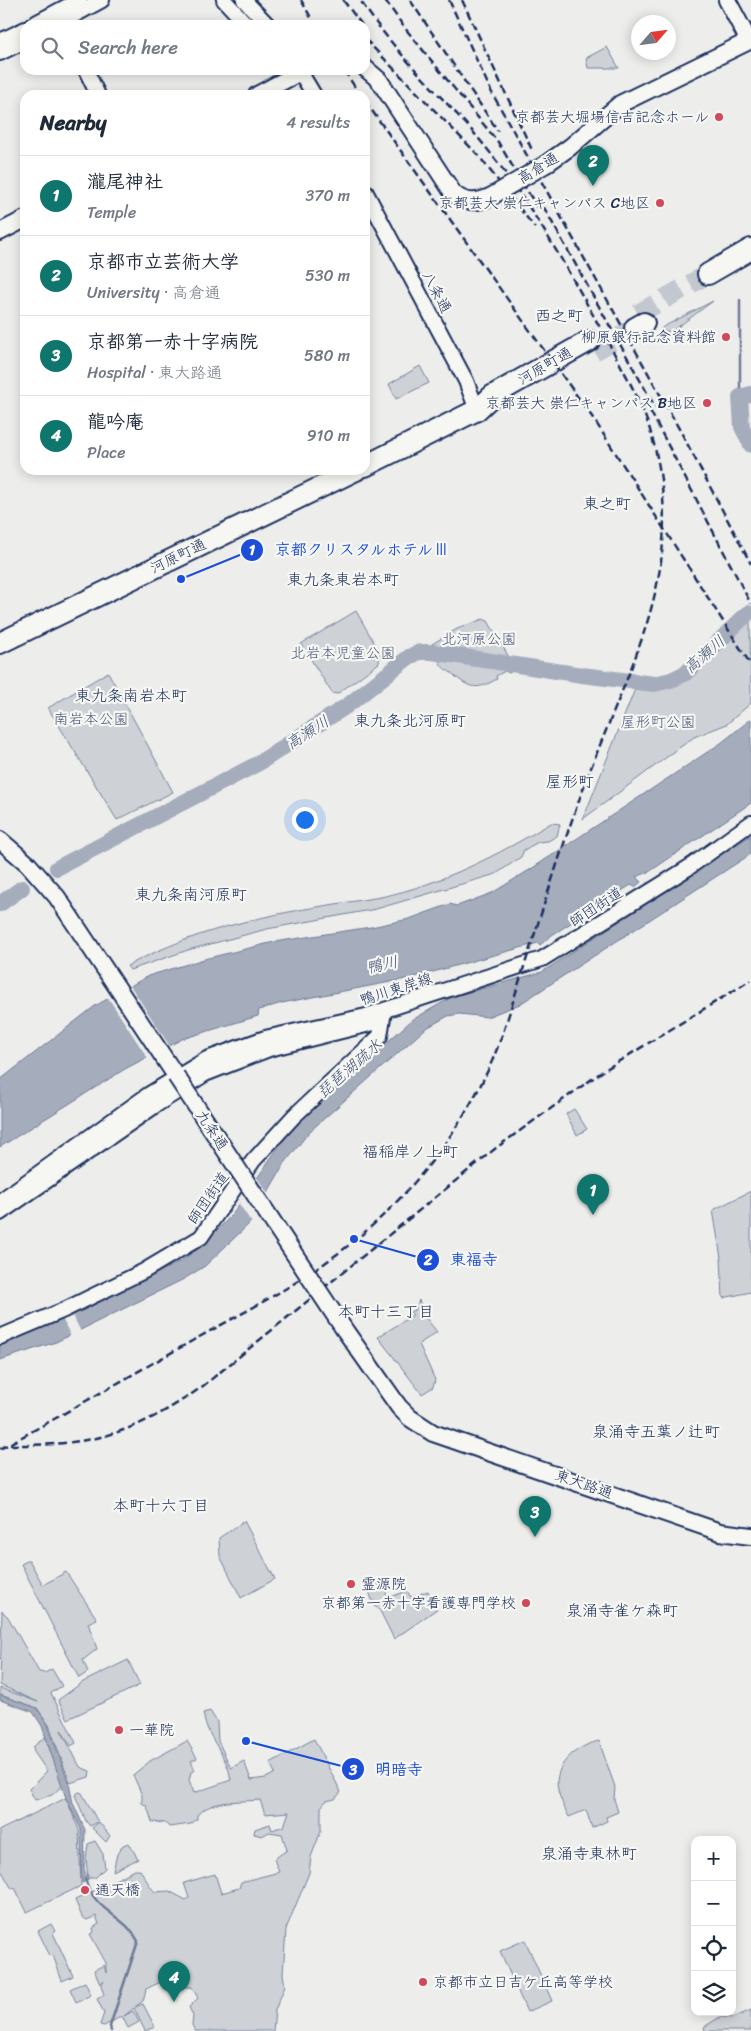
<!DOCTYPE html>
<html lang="en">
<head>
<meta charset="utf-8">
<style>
	:root { --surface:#fff; --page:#f6f6f7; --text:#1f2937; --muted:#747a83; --line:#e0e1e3; --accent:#0f766e }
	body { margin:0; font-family:Sriracha,"Klee One",sans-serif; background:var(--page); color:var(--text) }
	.controls { position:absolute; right:15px; bottom:15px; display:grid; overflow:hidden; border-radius:10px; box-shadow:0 2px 12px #0003 }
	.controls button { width:45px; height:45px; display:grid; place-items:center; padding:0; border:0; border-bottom:1px solid var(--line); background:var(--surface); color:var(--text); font:25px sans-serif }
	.compass { position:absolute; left:631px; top:15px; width:45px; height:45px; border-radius:50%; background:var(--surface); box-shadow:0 2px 12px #0003; rotate:62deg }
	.you { position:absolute; left:304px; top:819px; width:18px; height:18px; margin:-12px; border:4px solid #fff; border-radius:50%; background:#1a73e8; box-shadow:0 0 0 8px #1a73e833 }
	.badge { display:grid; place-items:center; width:32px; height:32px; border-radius:50%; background:var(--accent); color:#fff; font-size:16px; font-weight:700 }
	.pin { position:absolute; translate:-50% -41px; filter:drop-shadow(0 1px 2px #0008) }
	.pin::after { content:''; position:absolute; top:26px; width:18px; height:15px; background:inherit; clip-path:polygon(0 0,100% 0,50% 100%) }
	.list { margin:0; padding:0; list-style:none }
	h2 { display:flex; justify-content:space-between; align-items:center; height:65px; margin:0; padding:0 20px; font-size:21px }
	h2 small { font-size:16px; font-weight:400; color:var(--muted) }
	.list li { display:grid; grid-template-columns:32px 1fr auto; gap:15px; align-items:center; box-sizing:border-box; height:80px; padding:0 20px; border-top:1px solid var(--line) }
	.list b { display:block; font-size:19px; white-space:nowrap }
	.list p { margin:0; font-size:16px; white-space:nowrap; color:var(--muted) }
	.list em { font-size:16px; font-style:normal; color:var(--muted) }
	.icon { flex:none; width:28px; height:28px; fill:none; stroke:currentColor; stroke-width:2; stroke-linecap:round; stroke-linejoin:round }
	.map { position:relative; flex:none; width:751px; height:2031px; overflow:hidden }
	.search { position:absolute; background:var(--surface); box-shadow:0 2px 12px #0003; left:20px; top:20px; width:350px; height:55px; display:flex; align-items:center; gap:12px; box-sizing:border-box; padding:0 18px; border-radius:15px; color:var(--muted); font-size:19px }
	.panel { position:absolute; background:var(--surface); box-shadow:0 2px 12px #0003; left:20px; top:90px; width:350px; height:385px; border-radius:15px }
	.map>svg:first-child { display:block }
	.green { fill:#ced2d7; stroke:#74809a }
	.water { fill:#a5acbc; stroke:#6e7a96 }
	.pier { fill:#edeeec }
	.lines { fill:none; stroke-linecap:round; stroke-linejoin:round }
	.stream { stroke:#6e7a96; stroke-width:2.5 }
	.river { stroke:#a5acbc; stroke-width:16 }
	.highway-tunnel { stroke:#c3c8d0; stroke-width:20; stroke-dasharray:20 10; stroke-linecap:butt }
	.minor-casing { stroke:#1b2f5e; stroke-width:18 }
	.major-casing { stroke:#1b2f5e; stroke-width:20 }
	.highway-casing { stroke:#1b2f5e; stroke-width:24 }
	.minor { stroke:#f6f6f2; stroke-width:14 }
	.major { stroke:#f6f6f2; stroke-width:16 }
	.highway { stroke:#f6f6f2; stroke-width:20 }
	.rail { stroke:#1b2f5e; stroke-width:2.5; stroke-dasharray:8 4; stroke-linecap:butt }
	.major-bridge-casing { stroke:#1b2f5e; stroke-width:20; stroke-linecap:butt }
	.major-bridge { stroke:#f6f6f2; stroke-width:16 }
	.poi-dot { fill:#d1495b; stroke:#f6f6f2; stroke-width:2 }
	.labels { text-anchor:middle; stroke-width:4.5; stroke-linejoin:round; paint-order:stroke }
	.poi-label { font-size:15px; fill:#1b2f5e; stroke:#f6f6f2; text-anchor:end }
	.street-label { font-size:15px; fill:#1b2f5e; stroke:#f6f6f2 }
	.park-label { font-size:15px; fill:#48587c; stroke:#f6f6f2 }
	.neighbourhood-label { font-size:16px; fill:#1b2f5e; stroke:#f6f6f2 }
	.water-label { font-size:16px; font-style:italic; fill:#44547a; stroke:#f6f6f2 }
	.leader { fill:none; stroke:#1d4ed8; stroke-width:2 }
	.callout-dot { fill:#1d4ed8; stroke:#f6f6f2; stroke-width:2 }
	.mark-label { font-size:15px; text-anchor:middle; font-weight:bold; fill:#fff }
	.callout-label { font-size:16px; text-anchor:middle; font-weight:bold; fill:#1d4ed8; stroke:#f6f6f2; stroke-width:4.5; stroke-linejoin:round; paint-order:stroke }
</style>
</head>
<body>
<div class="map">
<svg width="751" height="2031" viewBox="0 0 751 2031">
	<rect width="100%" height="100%" fill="#edeeec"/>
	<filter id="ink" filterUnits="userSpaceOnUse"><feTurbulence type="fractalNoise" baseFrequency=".02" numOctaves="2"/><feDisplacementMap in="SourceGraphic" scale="10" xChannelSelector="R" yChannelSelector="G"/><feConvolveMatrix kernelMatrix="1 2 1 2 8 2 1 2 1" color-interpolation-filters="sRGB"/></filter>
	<g filter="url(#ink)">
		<!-- green -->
		<g class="green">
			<path d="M607,47L619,68H588L586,58Z"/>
			<path d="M713,301L671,332L660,330L663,327Z"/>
			<path d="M420,366L429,383L396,399L389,384Z"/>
			<path d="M356,611L380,653L379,663L337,694L332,693L301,644Z"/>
			<path d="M483,619L488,621L510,659L427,647L457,629Z"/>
			<path d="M750,619L751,703L727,724L694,737L583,819L635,689H662L692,674Z"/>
			<path d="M437,657L516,668V669L509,673L505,671L496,676L497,679C479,689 472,690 456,677C446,667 444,673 437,657Z"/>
			<path d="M108,672L173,792L117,820L48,708Z"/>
			<path d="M551,823L560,824L557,836L548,841L538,842L524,850L521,857L496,874L376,909L267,929L188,950L130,970L127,966C190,932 259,916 329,905C346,902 364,900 381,897C442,884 498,855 551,823Z"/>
			<path d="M574,1109L587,1129L577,1135L566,1114Z"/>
			<path d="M751,1191V1292L723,1298L721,1258L713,1210Z"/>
			<path d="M419,1300L426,1318L437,1332L419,1344L435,1380L433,1387L422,1394L378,1337L413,1315L410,1312L416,1309Z"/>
			<path d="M244,1521L275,1579L241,1598L220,1556L219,1538Z"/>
			<path d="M29,1560L43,1585L66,1572L97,1619L88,1623L97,1649L83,1660L88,1672L79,1678L21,1564Z"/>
			<path d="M383,1583L388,1598L407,1591L411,1597L428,1591L437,1609L394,1639L379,1609L374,1606L368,1588Z"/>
			<path d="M2,1611L8,1617L39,1672L45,1673L52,1669L62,1686L51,1693L76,1743L71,1746L61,1730L80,1767L90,1771L89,1777L70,1783L49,1725L37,1708L0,1695V1688L38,1702L0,1685Z"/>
			<path d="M128,1660L140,1685L68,1719L58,1700L83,1682Z"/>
			<path d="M210,1711L217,1722L218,1741L231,1768L244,1761L251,1780L266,1778L275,1773L270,1763L314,1739L341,1792L335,1799L326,1801L321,1807V1831L311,1857L309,1873L286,1929L283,1974L285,1986L275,2010L273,2031H195L192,2025L193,2016L189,2007L198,1998L192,1987H186L167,1979L146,1989L143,2001L135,2007L143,2004L155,2027L145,2031L134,2008L124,2016L133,2011L139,2022L128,2028L122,2016L104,2026L100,2025L104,2013L97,1999L104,1995L101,1985L104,1980L100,1984L94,1970L104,1965L106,1973V1963L90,1934L94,1932L93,1928L99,1924L96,1916L87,1920L82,1917L75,1900L135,1870H140C146,1878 148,1885 155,1892L169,1891L186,1900L189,1898L184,1883L215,1874L221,1893L239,1888L241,1882L279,1872L274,1859L287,1850L282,1834L269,1832L262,1836L254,1834L255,1829L270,1824L272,1830L284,1826L289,1812L265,1814L260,1800C239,1802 213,1799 197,1815V1819L191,1824L169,1827L165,1823L152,1822L147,1806L142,1803V1795L133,1775L150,1761L187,1741L197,1758L191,1761L195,1770L191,1772L189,1780L194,1793L231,1780C228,1755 206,1738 203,1713Z"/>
			<path d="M45,1737L63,1785L52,1795L35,1800L29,1789L47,1771L34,1752L33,1747Z"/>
			<path d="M599,1741L615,1787L614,1799L618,1812L606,1817L607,1821L592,1828L586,1810L569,1817C563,1805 554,1788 558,1775C563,1756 582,1745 599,1741Z"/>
			<path d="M79,1792L82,1793L98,1822L90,1826L86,1821L75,1795Z"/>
			<path d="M66,1798L79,1830L81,1886L27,1912L15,1888L12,1889L0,1868V1830Z"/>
			<path d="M99,1822L110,1836L106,1842L92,1828Z"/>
			<path d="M95,1841L103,1854L105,1868L95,1878H88L86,1859L88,1844Z"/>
			<path d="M129,1843L138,1859L113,1871L117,1854L123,1845Z"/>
			<path d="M51,1924L55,1931L53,1933L73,1976L62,1981L53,1955L50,1956L38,1931Z"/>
			<path d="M525,1940L552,2001L527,2012L500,1951Z"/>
			<path d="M85,1982L91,1995L76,2002L70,1989Z"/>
			<path d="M751,2010V2031H705L704,2027L720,2017L733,2018Z"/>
		</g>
		<!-- water -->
		<g class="water">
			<path d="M751,719V803L649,872L636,877L641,882L635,887L631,885L552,935L540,945L538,943L411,978L282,1003L259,1010L258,1016L182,1039L125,1069L0,1147V1080L95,1006L148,976L204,959L274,942L371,927L409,919L450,904L457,906L492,893L531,869L721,743Z"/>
			<path d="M751,835V854L520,1004L487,1017L459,1014L448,1016L425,1029L309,1132L285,1163L249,1224L205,1266L184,1279L56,1342L0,1360V1345L60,1321L181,1261L198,1249L231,1216L282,1142L304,1116L412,1020L452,997L542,972Z"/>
			<path d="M0,1695L37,1708L48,1725L69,1784L73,1803L85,1830L84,1869L88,1880L82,1883L81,1829L66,1798L42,1726L33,1712L0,1700Z"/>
		</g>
		<!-- pier -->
		<g class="pier">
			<path d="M129,984L171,1048L149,1060L107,996Z"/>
			<path d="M256,1176L269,1195L252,1223L239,1204Z"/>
			<path d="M75,1311L73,1316L81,1332L71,1337L63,1320L60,1319Z"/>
		</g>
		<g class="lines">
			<!-- stream -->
			<g class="stream">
				<path d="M740,397V300"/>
				<path d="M85,1879C96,1914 124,1914 138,1941L110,2026L111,2031"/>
			</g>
			<!-- river -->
			<g class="river">
				<path d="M751,394L740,397L742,427L751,445"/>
				<path d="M57,868L259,763L348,705L409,657L419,652H432L582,675L654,684L671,680L686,673L748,613"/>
				<path d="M0,904L22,888"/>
			</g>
			<!-- highway-tunnel -->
			<g class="highway-tunnel">
				<path d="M638,314L708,274"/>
				<path d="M594,351L635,328"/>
			</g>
			<!-- minor casing -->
			<g class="minor-casing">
				<g id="minor">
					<path d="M224,0L247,25"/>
					<path d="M244,0L268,25"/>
					<path d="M32,25L79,0"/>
					<path d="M56,25L102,0"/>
					<path d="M0,41L25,29"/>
					<path d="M0,53L25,41"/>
					<path d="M86,70L98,95"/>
					<path d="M299,70L314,95"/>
					<path d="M365,191L466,381L477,410"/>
					<path d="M0,1201L148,1095L207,1059L265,1038L366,1016L542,959L688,868L751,823"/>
					<path d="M0,1213L156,1105L205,1074L269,1049L378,1022"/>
					<path d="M0,1337L64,1310L144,1271L201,1237L253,1161L294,1116L380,1036L384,1011"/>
				</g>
			</g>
			<!-- major casing -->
			<g class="major-casing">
				<g id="major">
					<path d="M365,68L379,80L453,193C465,204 478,203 492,196"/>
					<path d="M257,95L304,70"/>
					<path d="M546,164L570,147L620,104L749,41L727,0"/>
					<path d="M0,232L25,219"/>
					<path d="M0,840L28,864L57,897L176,1076"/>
					<path d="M344,1329L399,1407L410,1418L433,1433L720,1532L751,1536"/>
				</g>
			</g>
			<!-- highway casing -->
			<g class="highway-casing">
				<g id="highway">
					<path d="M708,274L751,249"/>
					<path d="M635,328L644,323"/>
					<path d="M365,466L477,410L492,396L589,341"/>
					<path d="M0,643L356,470"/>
				</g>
			</g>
			<!-- minor -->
			<use href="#minor" class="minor"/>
			<!-- major -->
			<use href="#major" class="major"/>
			<!-- highway -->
			<use href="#highway" class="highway"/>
			<!-- rail -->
			<g class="rail">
				<path d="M301,0L315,25"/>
				<path d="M343,0L362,25"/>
				<path d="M385,0L404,27L498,142L537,207"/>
				<path d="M410,0L498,131"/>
				<path d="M449,0L491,91L682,434L751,564"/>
				<path d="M462,0L532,150"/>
				<path d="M365,39L478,155L535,228"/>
				<path d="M344,70L360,95"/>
				<path d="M365,101L595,421L751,665"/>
				<path d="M538,197L655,407"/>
				<path d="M645,401L751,604"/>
				<path d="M10,1445C91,1446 136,1434 203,1386L496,1148L603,1071L751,980"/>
				<path d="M0,1449C64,1414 128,1377 192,1341C240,1314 289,1290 333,1257C399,1210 455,1141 489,1068C503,1037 512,1004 522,973C544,906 564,839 589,773C635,653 690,563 650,430C639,395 619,363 602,331C562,259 522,187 467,125C429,84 391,47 360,0"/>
			</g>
			<!-- major-bridge casing -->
			<g class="major-bridge-casing">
				<g id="major-bridge">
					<path d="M492,196L546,164"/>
					<path d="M176,1076L344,1329"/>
				</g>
			</g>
			<!-- major-bridge -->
			<use href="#major-bridge" class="major-bridge"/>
		</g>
	</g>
	<!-- markers -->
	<g class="poi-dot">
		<circle cx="719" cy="117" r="5"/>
		<circle cx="660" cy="203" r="5"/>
		<circle cx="726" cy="337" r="5"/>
		<circle cx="707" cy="403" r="5"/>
		<circle cx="351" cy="1584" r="5"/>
		<circle cx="526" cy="1603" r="5"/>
		<circle cx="119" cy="1730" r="5"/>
		<circle cx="85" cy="1890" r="5"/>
		<circle cx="423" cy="1982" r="5"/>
	</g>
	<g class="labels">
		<!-- poi labels -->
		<g class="poi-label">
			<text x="709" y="122">京都芸大堀場信吉記念ホール</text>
			<text x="650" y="208">京都芸大 崇仁キャンパス C地区</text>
			<text x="716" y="342">柳原銀行記念資料館</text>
			<text x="697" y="408">京都芸大 崇仁キャンパス B地区</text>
			<text x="361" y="1589" text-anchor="start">霊源院</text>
			<text x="516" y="1608">京都第一赤十字看護専門学校</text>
			<text x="129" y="1735" text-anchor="start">一華院</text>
			<text x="95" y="1895" text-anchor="start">通天橋</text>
			<text x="433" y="1987" text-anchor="start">京都市立日吉ケ丘高等学校</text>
		</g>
		<!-- street labels -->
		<g class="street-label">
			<text transform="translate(538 168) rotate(-32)" y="5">高倉通</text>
			<text transform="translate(437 292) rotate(62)" y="5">八条通</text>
			<text transform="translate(545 366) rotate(-30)" y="5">河原町通</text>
			<text transform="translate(178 556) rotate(-26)" y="5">河原町通</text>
			<text transform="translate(596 907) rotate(-33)" y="5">師団街道</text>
			<text transform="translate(396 989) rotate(-18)" y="5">鴨川東岸線</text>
			<text transform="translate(212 1130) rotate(56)" y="5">九条通</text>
			<text transform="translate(208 1198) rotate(-55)" y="5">師団街道</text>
			<text transform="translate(584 1484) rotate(19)" y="5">東大路通</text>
		</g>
		<!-- park labels -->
		<g class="park-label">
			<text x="479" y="644">北河原公園</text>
			<text x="343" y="658">北岩本児童公園</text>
			<text x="91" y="724">南岩本公園</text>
			<text x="658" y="727">屋形町公園</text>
		</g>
		<!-- neighbourhood labels -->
		<g class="neighbourhood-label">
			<text x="559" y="321">西之町</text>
			<text x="607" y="509">東之町</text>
			<text x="343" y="585">東九条東岩本町</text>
			<text x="131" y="701">東九条南岩本町</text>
			<text x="410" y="726">東九条北河原町</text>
			<text x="570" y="787">屋形町</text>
			<text x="191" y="900">東九条南河原町</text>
			<text x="410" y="1157">福稲岸ノ上町</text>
			<text x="386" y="1317">本町十三丁目</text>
			<text x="656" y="1437">泉涌寺五葉ノ辻町</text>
			<text x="161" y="1511">本町十六丁目</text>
			<text x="622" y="1616">泉涌寺雀ケ森町</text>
			<text x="589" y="1859">泉涌寺東林町</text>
		</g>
		<!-- water labels -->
		<g class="water-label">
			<text transform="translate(704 654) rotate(-41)" y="6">高瀬川</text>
			<text transform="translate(307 732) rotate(-33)" y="6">高瀬川</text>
			<text transform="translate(382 964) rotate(-12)" y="6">鴨川</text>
			<text transform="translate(349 1068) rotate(-41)" y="6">琵琶湖疏水</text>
		</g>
	</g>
	<!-- callouts -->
	<path class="leader" d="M181 579L252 550M354 1239L428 1260M246 1741L353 1769"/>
	<g class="callout-dot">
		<circle cx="181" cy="579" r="5"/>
		<circle cx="354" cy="1239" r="5"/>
		<circle cx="246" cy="1741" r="5"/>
		<circle cx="252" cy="550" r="12"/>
		<circle cx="428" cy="1260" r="12"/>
		<circle cx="353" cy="1769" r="12"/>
	</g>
	<g class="mark-label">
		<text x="252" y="555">1</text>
		<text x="428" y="1265">2</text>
		<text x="353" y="1775">3</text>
	</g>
	<g class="callout-label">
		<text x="362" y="555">京都クリスタルホテルⅢ</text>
		<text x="474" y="1265">東福寺</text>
		<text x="399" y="1775">明暗寺</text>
	</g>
</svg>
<div class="controls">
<button>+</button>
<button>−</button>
<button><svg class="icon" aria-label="locate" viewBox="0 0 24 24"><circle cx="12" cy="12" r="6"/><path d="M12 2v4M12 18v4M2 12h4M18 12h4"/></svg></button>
<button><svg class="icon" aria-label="layers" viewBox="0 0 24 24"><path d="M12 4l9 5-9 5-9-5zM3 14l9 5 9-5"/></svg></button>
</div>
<svg class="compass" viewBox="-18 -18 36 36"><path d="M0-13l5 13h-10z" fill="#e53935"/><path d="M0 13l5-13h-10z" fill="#747a83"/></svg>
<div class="you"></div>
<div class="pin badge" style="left:593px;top:1215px">1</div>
<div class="pin badge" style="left:593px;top:186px">2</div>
<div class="pin badge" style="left:535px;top:1537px">3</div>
<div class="pin badge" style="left:174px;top:2002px">4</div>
<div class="search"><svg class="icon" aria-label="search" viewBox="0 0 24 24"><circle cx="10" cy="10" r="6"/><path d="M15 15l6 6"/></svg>Search here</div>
<section class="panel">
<h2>Nearby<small>4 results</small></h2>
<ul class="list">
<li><span class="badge">1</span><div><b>瀧尾神社</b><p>Temple</p></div><em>370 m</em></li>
<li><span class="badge">2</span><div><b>京都市立芸術大学</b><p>University · 高倉通</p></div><em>530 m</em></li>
<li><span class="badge">3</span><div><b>京都第一赤十字病院</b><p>Hospital · 東大路通</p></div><em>580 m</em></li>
<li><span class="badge">4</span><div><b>龍吟庵</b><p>Place</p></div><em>910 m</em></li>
</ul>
</section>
</div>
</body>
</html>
